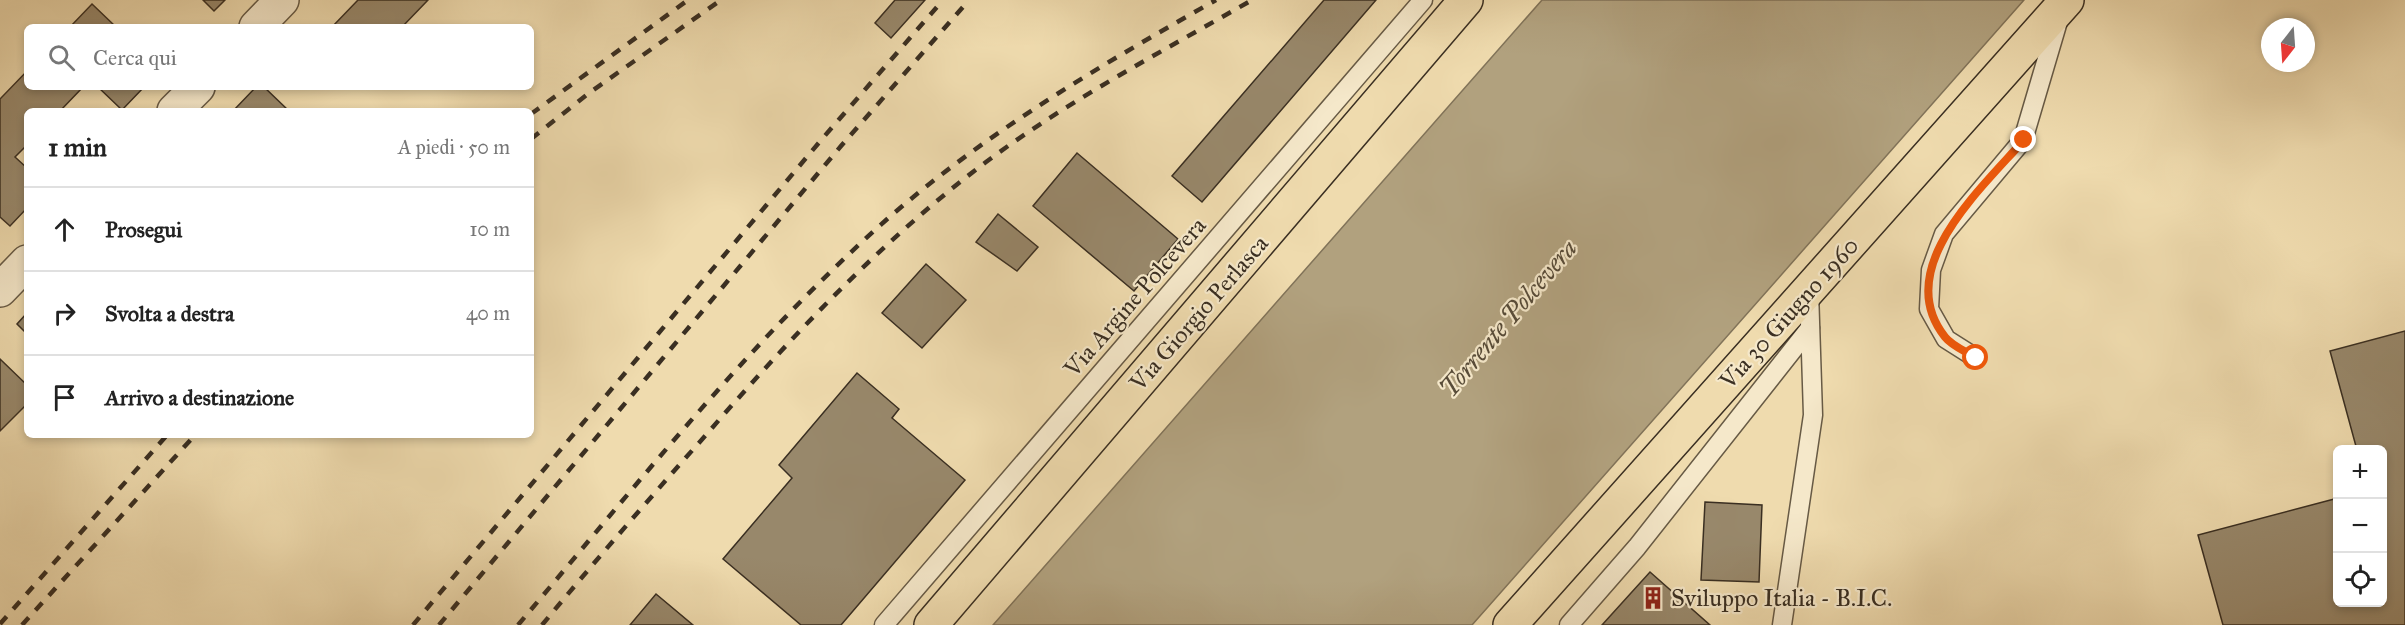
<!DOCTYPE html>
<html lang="it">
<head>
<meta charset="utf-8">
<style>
	:root { --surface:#fff; --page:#f2f2f2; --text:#222; --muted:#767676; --line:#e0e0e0 }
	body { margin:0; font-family:"IM FELL Great Primer",serif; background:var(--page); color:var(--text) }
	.controls { position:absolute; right:18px; bottom:18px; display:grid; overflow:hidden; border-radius:9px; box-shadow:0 3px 9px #0003 }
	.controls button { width:54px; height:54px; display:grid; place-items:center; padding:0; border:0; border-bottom:2px solid var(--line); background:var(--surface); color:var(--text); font:30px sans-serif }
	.compass { position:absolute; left:2261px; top:18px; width:54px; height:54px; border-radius:50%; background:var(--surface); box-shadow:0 3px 9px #0003; rotate:197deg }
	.stop { position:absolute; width:18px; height:18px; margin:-14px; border:4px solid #ea580c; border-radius:50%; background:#fff }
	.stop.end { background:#ea580c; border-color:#fff; box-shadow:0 2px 6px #0008 }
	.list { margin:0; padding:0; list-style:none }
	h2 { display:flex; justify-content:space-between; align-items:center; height:78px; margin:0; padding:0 24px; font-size:26px }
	h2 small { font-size:20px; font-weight:400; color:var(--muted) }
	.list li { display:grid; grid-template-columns:39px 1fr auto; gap:18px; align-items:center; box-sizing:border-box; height:84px; padding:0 24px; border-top:2px solid var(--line) }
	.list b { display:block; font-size:22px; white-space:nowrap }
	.list em { font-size:20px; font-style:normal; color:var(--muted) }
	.icon { flex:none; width:33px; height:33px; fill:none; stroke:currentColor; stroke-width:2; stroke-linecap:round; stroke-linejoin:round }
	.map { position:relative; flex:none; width:2405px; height:625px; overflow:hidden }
	.search { position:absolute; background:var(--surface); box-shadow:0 3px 9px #0003; left:24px; top:24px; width:510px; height:66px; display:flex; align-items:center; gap:15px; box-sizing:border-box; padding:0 21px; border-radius:9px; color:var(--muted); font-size:22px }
	.panel { position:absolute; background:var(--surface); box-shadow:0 3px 9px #0003; left:24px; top:108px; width:510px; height:330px; border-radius:9px }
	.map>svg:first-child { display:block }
	.water { fill:#b1a17e; stroke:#817359; stroke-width:1.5 }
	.building { fill:#98886b; stroke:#3a2f22; stroke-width:1.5 }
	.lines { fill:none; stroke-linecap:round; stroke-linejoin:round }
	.service-casing { stroke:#675a45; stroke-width:21 }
	.minor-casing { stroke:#675a45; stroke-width:36 }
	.primary-casing { stroke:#3a2f22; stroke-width:36 }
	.service { stroke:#f5e8ca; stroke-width:18 }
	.minor { stroke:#f5e8ca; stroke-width:33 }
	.primary { stroke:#efdbae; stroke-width:33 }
	.rail { stroke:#3a2f22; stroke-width:4.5; stroke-dasharray:10 10; stroke-linecap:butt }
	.route { stroke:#ea580c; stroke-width:8 }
	.labels { text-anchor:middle; stroke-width:4.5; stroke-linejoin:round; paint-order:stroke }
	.street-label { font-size:24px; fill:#3a2f22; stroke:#f5e8ca }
	.poi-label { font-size:24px; fill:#3a2f22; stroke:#f5e8ca; text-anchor:start }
	.water-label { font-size:26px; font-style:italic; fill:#584c39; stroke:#f5e8ca }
</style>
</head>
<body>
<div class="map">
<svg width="2405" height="625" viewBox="0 0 2405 625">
	<rect width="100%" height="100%" fill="#efdbae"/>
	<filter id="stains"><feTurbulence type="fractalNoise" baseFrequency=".00333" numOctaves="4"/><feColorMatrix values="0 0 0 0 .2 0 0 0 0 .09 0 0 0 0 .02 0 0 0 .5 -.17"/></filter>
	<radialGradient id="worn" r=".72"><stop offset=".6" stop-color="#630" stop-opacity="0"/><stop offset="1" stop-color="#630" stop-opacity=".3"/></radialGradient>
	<!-- water -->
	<path class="water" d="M1542,0H2024L1472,625H993Z"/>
	<!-- building -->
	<g class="building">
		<path d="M203,0H225L214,11Z"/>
		<path d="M358,0H428L402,27H332Z"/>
		<path d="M895,0H925L891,38L875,23Z"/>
		<path d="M1324,0H1376L1202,202L1172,176Z"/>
		<path d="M92,4L116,27H70Z"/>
		<path d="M27,71V87H83L60,111H27V145L15,157L27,168V208L10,226L0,217V99Z"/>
		<path d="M98,87H144L122,110Z"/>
		<path d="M256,87H264L289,111H233Z"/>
		<path d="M1077,153L1178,239L1134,291L1033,206Z"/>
		<path d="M998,214L1038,247L1017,271L976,242Z"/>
		<path d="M926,264L966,300L922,348L882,313Z"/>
		<path d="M27,313V334L17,324Z"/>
		<path d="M2405,331V625H2223L2198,535L2338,498V602H2382V450H2357L2330,351Z"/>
		<path d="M0,359L27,385V404L0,431Z"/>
		<path d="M857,373L899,409L892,418L965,480L841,625H801L723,559L792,478L779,465Z"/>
		<path d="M1705,502L1762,505L1759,582L1701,580Z"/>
		<path d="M1650,572L1710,625H1602Z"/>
		<path d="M656,594L693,625H630Z"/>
	</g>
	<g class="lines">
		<!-- service casing -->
		<g class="service-casing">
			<g id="service">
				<path d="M1976,358L1946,339L1929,309L1931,270L1944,234L2023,140L2059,18"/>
				<path d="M884,625L1423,0"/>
				<path d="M1569,625L1637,547L1810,328"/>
				<path d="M1782,625L1813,415L1809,291"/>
			</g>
		</g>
		<!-- minor casing -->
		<g class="minor-casing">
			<g id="minor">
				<path d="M256,27L282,0"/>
				<path d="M174,111L198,87"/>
				<path d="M0,290L27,262"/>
			</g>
		</g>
		<!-- primary casing -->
		<g class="primary-casing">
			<g id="primary">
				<path d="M931,625L1466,0"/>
				<path d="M1510,625L2067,0"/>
			</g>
		</g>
		<!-- service -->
		<use href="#service" class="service"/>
		<!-- minor -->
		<use href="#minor" class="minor"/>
		<!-- primary -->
		<use href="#primary" class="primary"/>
		<!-- rail -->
		<g class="rail">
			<path d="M531,114L688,0"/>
			<path d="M531,139L589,93L721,0"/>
			<path d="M0,624L167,435"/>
			<path d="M22,625L195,435"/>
			<path d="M413,625L822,139L943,0"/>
			<path d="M439,625L841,146L969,0"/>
			<path d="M518,625C635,487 749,342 885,221C985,133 1101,65 1216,0"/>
			<path d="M542,625C595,561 650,498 705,436C791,337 881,241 986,162C1069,100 1163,51 1252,0"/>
		</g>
	</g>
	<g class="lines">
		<!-- route -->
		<path class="route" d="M1976,358C1967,352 1952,346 1945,337C1891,269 1981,189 2024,140"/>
	</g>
	<!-- icons -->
	<defs>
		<g id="building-bare" transform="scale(1.8)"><path d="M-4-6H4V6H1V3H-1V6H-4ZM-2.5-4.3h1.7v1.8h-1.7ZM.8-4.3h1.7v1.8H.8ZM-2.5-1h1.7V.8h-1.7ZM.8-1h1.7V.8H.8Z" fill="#8f2418" stroke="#f5e8ca" stroke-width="2.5" paint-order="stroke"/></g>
	</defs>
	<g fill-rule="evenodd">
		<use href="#building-bare" x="1653" y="598"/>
	</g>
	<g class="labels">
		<!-- street labels -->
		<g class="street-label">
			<text transform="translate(1135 297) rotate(-49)" y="8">Via Argine Polcevera</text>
			<text transform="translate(1199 313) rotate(-49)" y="8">Via Giorgio Perlasca</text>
			<text transform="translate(1789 313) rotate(-48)" y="8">Via 30 Giugno 1960</text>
		</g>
		<!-- poi labels -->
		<g class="poi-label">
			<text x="1671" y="606">Sviluppo Italia - B.I.C.</text>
		</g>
		<!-- water labels -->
		<g class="water-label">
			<text transform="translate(1508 318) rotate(-50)" y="9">Torrente Polcevera</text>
		</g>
	</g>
	<rect width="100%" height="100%" filter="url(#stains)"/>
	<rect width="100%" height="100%" fill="url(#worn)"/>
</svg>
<div class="controls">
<button>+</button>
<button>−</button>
<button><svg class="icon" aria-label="locate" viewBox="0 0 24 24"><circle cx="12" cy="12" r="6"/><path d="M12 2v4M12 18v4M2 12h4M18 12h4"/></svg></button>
</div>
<svg class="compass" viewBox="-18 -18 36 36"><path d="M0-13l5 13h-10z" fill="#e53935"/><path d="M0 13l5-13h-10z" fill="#767676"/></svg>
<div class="stop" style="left:1976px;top:358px"></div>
<div class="stop end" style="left:2024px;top:140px"></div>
<div class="search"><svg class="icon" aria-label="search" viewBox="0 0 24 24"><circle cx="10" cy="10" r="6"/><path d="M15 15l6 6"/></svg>Cerca qui</div>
<section class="panel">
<h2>1 min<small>A piedi · 50 m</small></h2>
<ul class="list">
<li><svg class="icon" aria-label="ahead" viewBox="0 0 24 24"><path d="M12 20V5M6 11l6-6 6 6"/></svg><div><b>Prosegui</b></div><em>10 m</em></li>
<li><svg class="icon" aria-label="right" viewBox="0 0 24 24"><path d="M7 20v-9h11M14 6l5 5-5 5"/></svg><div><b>Svolta a destra</b></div><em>40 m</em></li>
<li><svg class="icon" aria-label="arrive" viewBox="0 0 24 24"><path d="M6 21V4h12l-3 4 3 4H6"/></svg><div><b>Arrivo a destinazione</b></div></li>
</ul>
</section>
</div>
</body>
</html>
